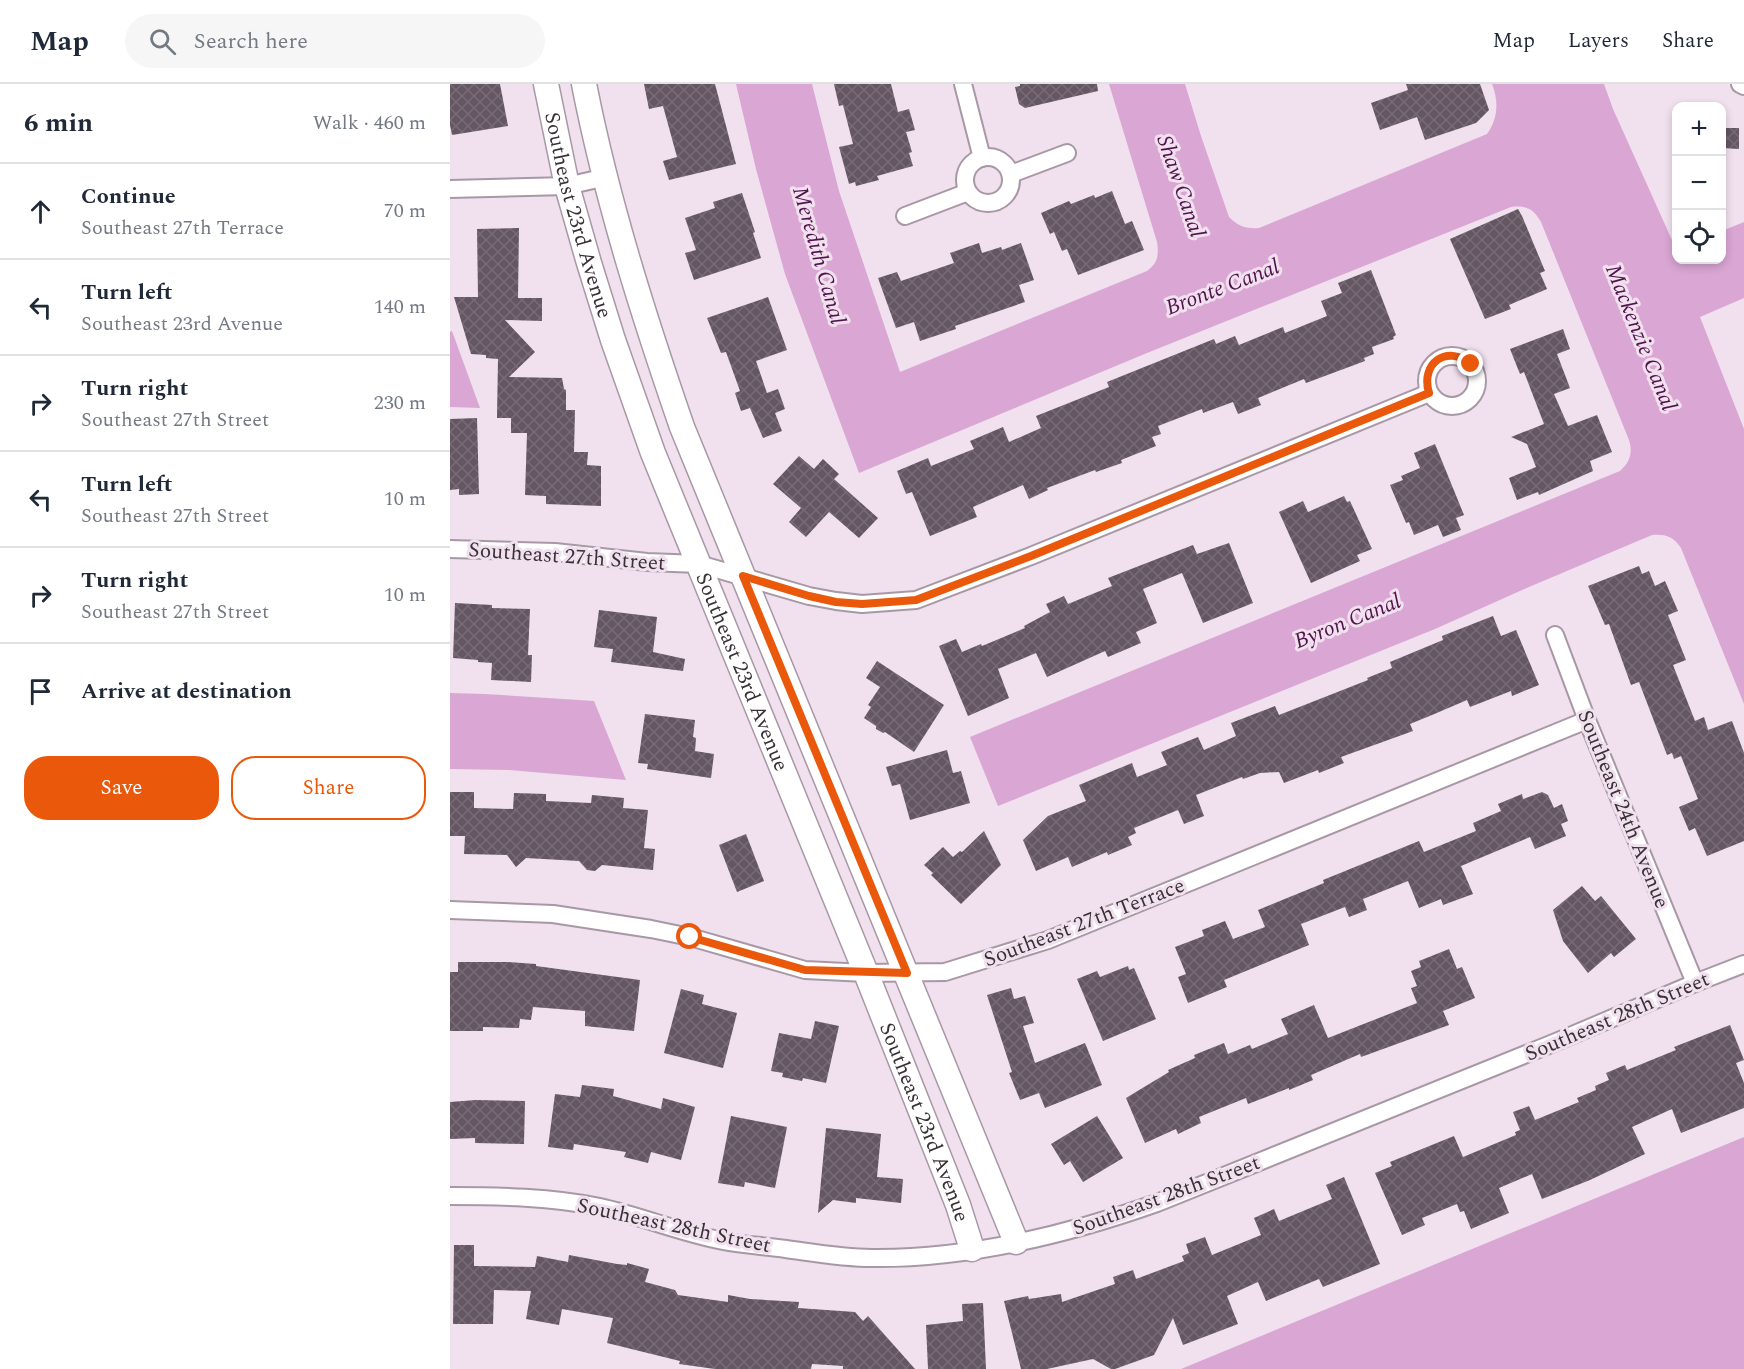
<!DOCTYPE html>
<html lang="en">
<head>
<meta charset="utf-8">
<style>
	:root { --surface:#fff; --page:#f6f6f7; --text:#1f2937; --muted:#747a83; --line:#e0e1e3; --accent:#ea580c }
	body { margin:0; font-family:Spectral,serif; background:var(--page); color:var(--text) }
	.controls { position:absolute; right:18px; top:18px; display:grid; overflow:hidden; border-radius:12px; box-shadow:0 3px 9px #0003 }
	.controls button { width:54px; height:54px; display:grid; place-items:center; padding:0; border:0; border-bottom:2px solid var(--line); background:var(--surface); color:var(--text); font:30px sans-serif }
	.stop { position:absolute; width:18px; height:18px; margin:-14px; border:4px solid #ea580c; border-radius:50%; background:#fff }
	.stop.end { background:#ea580c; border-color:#fff; box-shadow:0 2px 6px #0008 }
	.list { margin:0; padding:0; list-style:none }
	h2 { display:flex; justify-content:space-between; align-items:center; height:78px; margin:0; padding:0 24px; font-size:26px }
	h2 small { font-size:20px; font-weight:400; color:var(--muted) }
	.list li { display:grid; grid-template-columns:39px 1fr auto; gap:18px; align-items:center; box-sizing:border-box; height:96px; padding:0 24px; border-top:2px solid var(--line) }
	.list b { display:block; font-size:22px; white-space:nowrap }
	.list p { margin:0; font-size:20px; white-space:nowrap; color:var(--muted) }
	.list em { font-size:20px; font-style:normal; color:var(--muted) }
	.actions { display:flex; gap:12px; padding:18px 24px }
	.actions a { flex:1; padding:14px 0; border:2px solid var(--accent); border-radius:24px; text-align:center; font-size:21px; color:var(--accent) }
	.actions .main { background:var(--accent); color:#fff }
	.icon { flex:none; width:33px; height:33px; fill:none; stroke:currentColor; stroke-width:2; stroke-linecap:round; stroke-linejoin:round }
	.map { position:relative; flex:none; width:1294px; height:1285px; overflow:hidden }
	header { display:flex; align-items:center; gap:36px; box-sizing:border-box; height:84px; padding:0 30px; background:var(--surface); border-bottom:2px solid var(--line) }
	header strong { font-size:28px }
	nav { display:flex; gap:33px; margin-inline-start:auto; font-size:21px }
	.search { width:420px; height:54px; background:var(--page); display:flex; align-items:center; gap:15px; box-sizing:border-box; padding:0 21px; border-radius:33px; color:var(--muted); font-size:22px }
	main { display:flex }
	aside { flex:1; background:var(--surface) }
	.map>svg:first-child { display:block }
	.water { fill:#daa6d4 }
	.building { fill:url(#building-cross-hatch) }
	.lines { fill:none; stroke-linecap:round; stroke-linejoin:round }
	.street-casing { stroke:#a898a6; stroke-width:20 }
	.secondary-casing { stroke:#a898a6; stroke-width:27 }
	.street { stroke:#fff; stroke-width:16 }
	.secondary { stroke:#fff; stroke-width:24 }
	.route { stroke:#ea580c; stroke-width:8 }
	.labels { text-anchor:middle; stroke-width:6; stroke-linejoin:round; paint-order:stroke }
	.street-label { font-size:21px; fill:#383237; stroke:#f1e0ee }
	.water-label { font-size:22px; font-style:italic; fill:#50134d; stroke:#f1e0ee }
</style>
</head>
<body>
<header>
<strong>Map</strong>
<div class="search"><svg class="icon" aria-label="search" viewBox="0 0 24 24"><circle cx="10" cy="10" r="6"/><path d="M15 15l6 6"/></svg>Search here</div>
<nav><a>Map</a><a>Layers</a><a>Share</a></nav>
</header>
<main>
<aside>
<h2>6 min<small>Walk · 460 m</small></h2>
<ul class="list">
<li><svg class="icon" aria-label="ahead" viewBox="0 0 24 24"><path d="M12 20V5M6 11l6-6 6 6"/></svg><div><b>Continue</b><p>Southeast 27th Terrace</p></div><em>70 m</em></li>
<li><svg class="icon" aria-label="left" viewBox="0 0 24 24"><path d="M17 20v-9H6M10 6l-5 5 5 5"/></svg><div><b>Turn left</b><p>Southeast 23rd Avenue</p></div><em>140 m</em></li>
<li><svg class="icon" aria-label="right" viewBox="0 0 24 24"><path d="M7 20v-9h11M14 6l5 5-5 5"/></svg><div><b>Turn right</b><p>Southeast 27th Street</p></div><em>230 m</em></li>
<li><svg class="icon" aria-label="left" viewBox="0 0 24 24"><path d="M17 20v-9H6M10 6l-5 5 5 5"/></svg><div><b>Turn left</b><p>Southeast 27th Street</p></div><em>10 m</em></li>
<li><svg class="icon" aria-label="right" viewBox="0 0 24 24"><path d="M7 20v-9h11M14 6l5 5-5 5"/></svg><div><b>Turn right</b><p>Southeast 27th Street</p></div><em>10 m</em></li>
<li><svg class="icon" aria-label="arrive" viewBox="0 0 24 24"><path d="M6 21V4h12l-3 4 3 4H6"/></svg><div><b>Arrive at destination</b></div></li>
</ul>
<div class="actions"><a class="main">Save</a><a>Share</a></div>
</aside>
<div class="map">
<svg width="1294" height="1285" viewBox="0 0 1294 1285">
	<defs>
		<pattern id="building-cross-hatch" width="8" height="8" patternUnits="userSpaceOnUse" patternTransform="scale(1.5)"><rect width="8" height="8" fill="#645662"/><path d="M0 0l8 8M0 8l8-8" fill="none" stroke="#776c75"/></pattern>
	</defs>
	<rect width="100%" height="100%" fill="#f1e0ee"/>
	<!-- water -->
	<g class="water">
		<path d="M286,0H362L389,107L450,288L697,187C708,179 709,171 707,158L659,0H735L751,52L779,133C788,142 795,145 809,144L1037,50C1048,35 1049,17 1042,0H1154L1163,25L1226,165V176H1272V147L1294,138V214L1250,233L1294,345V620L1231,464C1223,452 1215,450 1202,451L1079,503L985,545L548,722L520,653L1170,387C1180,378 1183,369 1179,356L1091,138C1084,125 1076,121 1061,123L697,269L409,389L335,190L306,85Z"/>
		<path d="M2,247L30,324L0,323V248Z"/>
		<path d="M0,609L35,610L144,617L176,696L59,686L0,685Z"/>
		<path d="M1294,1053V1285H731Z"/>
	</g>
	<!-- building -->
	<g class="building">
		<path d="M0,0H50L58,42L2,51L0,41Z"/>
		<path d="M194,0H265L286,80L219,96L213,77L227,73L213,22L199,25Z"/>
		<path d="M384,0H441L448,28L459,25L465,46L456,48L462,68L459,69L463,82L427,92L429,96L406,102L405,98L399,100L389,63L403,60L393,21L389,22Z"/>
		<path d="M570,0H647L648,7L575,24L569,20L565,3L570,2Z"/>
		<path d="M956,0H1030L1039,26L1026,39L975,56L967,33L930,46L921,19L958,6Z"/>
		<path d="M1272,44H1289V65L1272,64Z"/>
		<path d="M662,107L675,140L682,137L694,166L628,191L617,165L612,167L604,148L600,150L591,129L619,117L621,120L644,111L645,114Z"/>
		<path d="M292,109L305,148L303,149L311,174L244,196L235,169L246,166L235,134L265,124L263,118Z"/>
		<path d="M1068,125L1072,132L1095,187L1090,189L1097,205L1059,221L1061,225L1035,235L1000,155Z"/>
		<path d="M69,144L68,214H92V237L55,236L85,268L59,293L112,294L114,305L116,306V326H125L124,368H138L137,381L151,382V422L96,420V412L75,411L77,349H61V334H47L48,275L36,274V271L21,270L4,213H28L27,145Z"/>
		<path d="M529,159L532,169L551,163L552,166L571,159L584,196L569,201L575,218L505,242L506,245L470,257L464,238L446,244L428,194L447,188L451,197L504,179L500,169Z"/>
		<path d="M921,186L946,251L943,253L944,255L922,263L924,270L914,274L915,277L856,299L854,295L808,314L811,321L788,330L783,318L753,329L752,325L708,342L711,350L702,353L706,362L671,376L672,379L646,388L645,386L597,404L598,406L579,415L573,401L523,423L527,433L480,452L462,408L456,410L447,387L478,374L481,382L524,365L520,357L553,343L559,358L591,344L586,332L659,303L657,298L764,255L766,260L785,252L789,261L833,243L835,249L877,232L871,217L892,209L888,199Z"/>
		<path d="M318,213L337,266L306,277L317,309L328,305L335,325L325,329L332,347L313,354L300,324L291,327L285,309L290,307L276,268L271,269L257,234Z"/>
		<path d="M1113,245L1120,265L1107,270L1120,304L1104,310L1118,342L1147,331L1162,368L1140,377L1143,387L1089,411L1088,408L1067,416L1059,394L1086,383L1077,360L1061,353L1094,340L1074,288L1070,290L1060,265Z"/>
		<path d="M27,334L29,410L9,411V405L0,406V335Z"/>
		<path d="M985,360L1014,431L1006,434L1011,446L993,453L988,441L964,451L959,438L956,439L940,401L953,396L951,392L970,384L964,369Z"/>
		<path d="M349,372L364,385L373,375L389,390L384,395L428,434L409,454L379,428L356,453L339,438L351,424L323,400Z"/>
		<path d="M894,412L897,418L900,417L922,465L907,471L910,477L861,499L829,428L853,417L858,428Z"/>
		<path d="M779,459L803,519L753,539L732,489L693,505L707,539L686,548L691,559L658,573L655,567L597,593L586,569L548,585L559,614L518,632L489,562L506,555L512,568L531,560L532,562L575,544L574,542L600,528L596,520L614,512L618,520L662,502L658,494L743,461L747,470Z"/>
		<path d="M1189,482L1192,490L1199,487L1205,502L1215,497L1228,527L1218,531L1236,576L1223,581L1245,637L1254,633L1258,646L1282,637L1294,669V757L1257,772L1245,744L1239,747L1229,723L1248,715L1231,672L1224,675L1222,669L1217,671L1189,598L1181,601L1159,540L1155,541L1138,502Z"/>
		<path d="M5,519L42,521V524L80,525L78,571H82L81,598L41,596L42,579L28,578V576L3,574Z"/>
		<path d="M149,526L207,533L203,568L235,575L233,587L161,578L163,565L144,563Z"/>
		<path d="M1043,532L1051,552L1066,546L1089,601L1062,612L1061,607L1020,623L1017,616L982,631L960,640L963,647L891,673L894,679L869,689L868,686L834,699L829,688L810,689L793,695L792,693L746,711L754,732L734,740L728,726L684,744L686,749L678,753L682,761L658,771L657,768L622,783L618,773L586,787L573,756L598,732L636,717L629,701L682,679L687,693L717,681L711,668L748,653L754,666L786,652L781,639L825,622L829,631L918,596L917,594L942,584L940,578L993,556L992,552Z"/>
		<path d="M427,577L494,621L464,668L435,648L433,649L426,645V642L414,634L421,623L418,621L430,603L416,594Z"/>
		<path d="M195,630L245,636L243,653L246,654L245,667L264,670L261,694L197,685L198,680L188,679Z"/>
		<path d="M497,666L503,689L511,687L520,719L460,736L450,700L442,702L436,683Z"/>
		<path d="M0,708H24V724L63,725L64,709L96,710V717L141,719L142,711L174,714L173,724L198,726L194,764L205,765L203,786L152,781L145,787L137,786L129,777L76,774L66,783L57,771L14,770L15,752H0Z"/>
		<path d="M1092,708L1098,711L1104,724L1112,720L1118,737L1111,740L1116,752L1085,765L1080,753L1011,782L1023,810L993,821L991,815L969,824L958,797L913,815L917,826L899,833L895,823L851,840L859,861L774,896L777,903L738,919L728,893L736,890L725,863L754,852L752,846L775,837L783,855L815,843L808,826L874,799L873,796L969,757L974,768L1026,747L1023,739L1051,727L1048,720L1072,710L1073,715Z"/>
		<path d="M534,747L551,781L511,820L481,791L483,789L474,781L493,763L503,773L510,767L512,768Z"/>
		<path d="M296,750L314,797L287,808L269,761Z"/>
		<path d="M1132,802L1145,817L1151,812L1186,855L1164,873L1161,869L1138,889L1113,857L1103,826Z"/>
		<path d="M999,865L1007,885L1012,883L1025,914L993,927L999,941L911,973L910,970L861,991L863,996L839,1006V1004L798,1020L796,1014L749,1033L751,1039L728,1050L726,1045L695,1059L676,1014L719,988L718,986L745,974L744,971L774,959L778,970L800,961L802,965L838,950L831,935L864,921L878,954L967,919L961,904L967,902L961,887L971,883L969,877Z"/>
		<path d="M8,878H58L86,880V882L190,896L184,947L135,942V927L83,923L81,936L70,935L69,944L33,943V947H0V888H8Z"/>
		<path d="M678,882L679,886L684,884L706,935L653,957L627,895L647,887L650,893Z"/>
		<path d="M561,904L564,915L575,912L584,939L573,942L585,979L635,959L652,1001L595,1024L589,1009L570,1016L559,989L562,988L537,911Z"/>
		<path d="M231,905L254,911L252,920L287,929L273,984L214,969Z"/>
		<path d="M365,937L389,942L376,999L353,994L352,997L332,993L333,989L321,987L329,949L361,955Z"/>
		<path d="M1280,941L1294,976L1286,979L1294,999V1024L1231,1049L1222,1025L1182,1043L1195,1070L1140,1096L1092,1115L1082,1090L1049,1104L1059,1129L1021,1145L1014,1127L1010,1128L1007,1120L972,1134L975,1141L952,1151L925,1089L942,1082L940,1078L1004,1052L1013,1073L1066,1051L1065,1048L1070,1046L1063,1028L1079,1022L1085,1036L1129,1018L1127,1014L1146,1006L1145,1002L1159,996L1156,989L1175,981L1177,986L1226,966L1224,963Z"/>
		<path d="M132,1001L164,1005L163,1012L211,1025L213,1014L245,1023L231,1076L201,1068L198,1079L174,1073L176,1068L124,1060L123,1066L98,1063L105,1010L130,1013Z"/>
		<path d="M26,1016L75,1017L74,1060L25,1059V1054L0,1055V1018Z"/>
		<path d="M281,1032L337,1043L325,1104L295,1098L294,1103L268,1099Z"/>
		<path d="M647,1032L673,1074L633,1098L620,1077L614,1081L601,1060Z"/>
		<path d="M376,1044L431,1050L427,1093L453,1095L451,1119L406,1114V1119L383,1116L368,1129Z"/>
		<path d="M894,1093L930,1180L873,1203L869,1195L816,1217L808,1198L777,1212L788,1240L733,1261L723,1234L704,1271L665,1285H661L643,1275L597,1285H571L554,1217L578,1212L579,1215L611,1210L612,1218L665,1200L663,1193L683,1186L686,1195L734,1177L732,1172L739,1169L736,1160L755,1153L762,1171L811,1151L804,1134L824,1125L829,1137L882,1115L876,1101Z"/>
		<path d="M4,1161H24V1182L85,1183L87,1172L118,1178L119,1171L167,1180L177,1181V1179L199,1185L195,1198L225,1206L228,1211L278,1218V1211L300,1215L349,1218L348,1224L405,1228L413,1237L418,1232L465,1285H393V1282L362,1280L361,1285H265L229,1280L230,1277L157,1259L163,1234L112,1225L109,1241L76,1235L81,1207L44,1206L43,1240H3Z"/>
		<path d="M533,1219L536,1285H478L476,1241L513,1237L512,1220Z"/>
	</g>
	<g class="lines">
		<!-- street casing -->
		<g class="street-casing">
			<g id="street">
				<path d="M513,0L532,74"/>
				<path d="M1290,0L1294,2"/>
				<circle cx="538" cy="96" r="23"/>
				<path d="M561,90L617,69"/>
				<path d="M0,105L117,102L156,93"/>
				<path d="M455,132L518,108"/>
				<circle cx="1002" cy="297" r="25"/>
				<path d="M0,465L105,468L197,478L249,480L359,512L386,517L412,520L466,516L581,472L979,309"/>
				<path d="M1105,551L1137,636L1245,899"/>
				<path d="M0,826L103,830L201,845L240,853L355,886L416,889L495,888L598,856L1137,636"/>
				<path d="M0,1112C50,1112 101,1113 150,1123C191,1132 231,1149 273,1157C293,1161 315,1162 336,1165C365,1169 393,1174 422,1174C516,1175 619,1150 707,1119L1106,958L1245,899L1294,880"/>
			</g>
		</g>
		<!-- secondary casing -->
		<g class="secondary-casing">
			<g id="secondary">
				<path id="s1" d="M96,0L117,102L139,179L163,256L203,369L416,889L508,1121L522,1165"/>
				<path d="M134,0C157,117 193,230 232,343L566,1158"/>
			</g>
		</g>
		<!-- street -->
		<use href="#street" class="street"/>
		<!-- secondary -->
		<use href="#secondary" class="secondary"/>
	</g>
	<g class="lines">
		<!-- route -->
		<path class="route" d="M240,853L355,886L457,889L293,492L359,512L386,518L412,520L466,516L581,472L979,309C970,279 997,260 1021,280"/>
	</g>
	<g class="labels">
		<!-- street labels -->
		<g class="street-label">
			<text dy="7" stroke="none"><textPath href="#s1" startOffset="135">Southeast 23rd Avenue</textPath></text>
			<text transform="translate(117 472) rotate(4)" y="7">Southeast 27th Street</text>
			<text dy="7" stroke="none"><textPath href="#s1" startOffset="621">Southeast 23rd Avenue</textPath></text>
			<text transform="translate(1174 725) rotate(68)" y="7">Southeast 24th Avenue</text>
			<text transform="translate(634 838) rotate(-21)" y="7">Southeast 27th Terrace</text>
			<text transform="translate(1167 932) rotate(-23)" y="7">Southeast 28th Street</text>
			<text dy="7" stroke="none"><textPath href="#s1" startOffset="1107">Southeast 23rd Avenue</textPath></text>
			<text transform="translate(716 1111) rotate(-20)" y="7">Southeast 28th Street</text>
			<text transform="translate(224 1141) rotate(12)" y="7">Southeast 28th Street</text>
		</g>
		<!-- water labels -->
		<g class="water-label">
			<text transform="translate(732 102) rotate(71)" y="8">Shaw Canal</text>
			<text transform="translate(370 171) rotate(74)" y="8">Meredith Canal</text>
			<text transform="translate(772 202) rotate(-21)" y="8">Bronte Canal</text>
			<text transform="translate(1192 253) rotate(68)" y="8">Mackenzie Canal</text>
			<text transform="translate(897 536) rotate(-22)" y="8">Byron Canal</text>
		</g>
	</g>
</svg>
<div class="controls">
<button>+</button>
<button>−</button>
<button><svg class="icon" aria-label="locate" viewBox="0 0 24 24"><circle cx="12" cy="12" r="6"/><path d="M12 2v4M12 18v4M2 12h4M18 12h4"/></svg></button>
</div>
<div class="stop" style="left:240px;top:853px"></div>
<div class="stop end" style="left:1021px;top:280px"></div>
</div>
</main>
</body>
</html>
